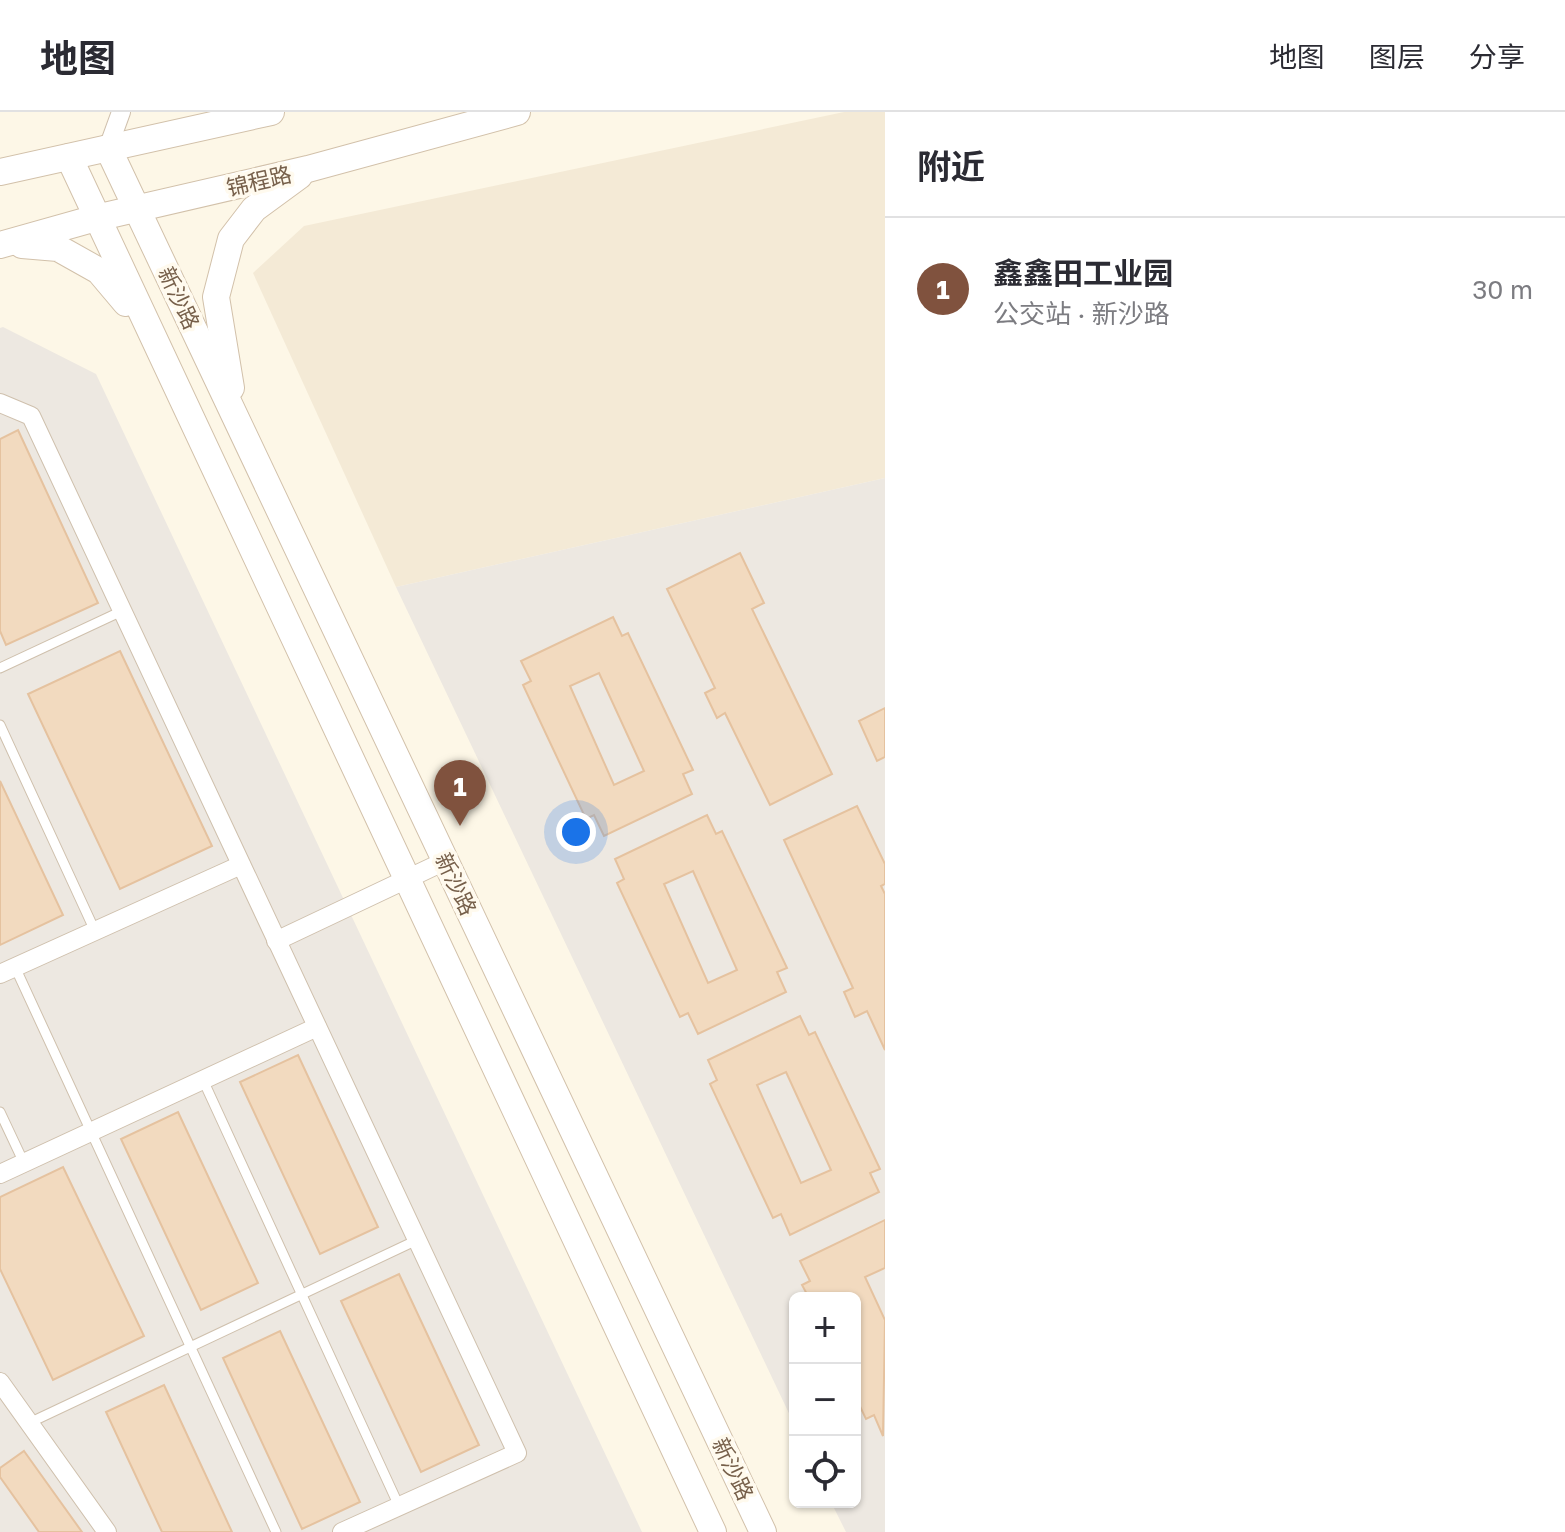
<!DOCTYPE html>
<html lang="zh">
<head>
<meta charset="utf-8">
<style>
	:root { --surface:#fff; --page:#f7f7f7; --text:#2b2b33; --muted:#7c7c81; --line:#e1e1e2; --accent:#80523e }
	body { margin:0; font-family:"Golos Text","Noto Sans SC",sans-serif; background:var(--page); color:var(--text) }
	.controls { position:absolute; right:24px; bottom:24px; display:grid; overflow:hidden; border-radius:12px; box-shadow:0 2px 6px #0004 }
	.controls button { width:72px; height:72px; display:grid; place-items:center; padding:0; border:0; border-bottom:2px solid var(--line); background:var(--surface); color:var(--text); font:40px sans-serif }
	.you { position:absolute; left:576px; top:720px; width:28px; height:28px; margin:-20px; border:6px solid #fff; border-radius:50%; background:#1a73e8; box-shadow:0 0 0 12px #1a73e833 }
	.badge { display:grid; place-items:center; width:52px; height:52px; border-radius:50%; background:var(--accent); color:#fff; font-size:26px; font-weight:700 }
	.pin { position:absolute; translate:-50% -66px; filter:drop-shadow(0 2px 4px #0008) }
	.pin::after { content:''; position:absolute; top:42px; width:28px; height:24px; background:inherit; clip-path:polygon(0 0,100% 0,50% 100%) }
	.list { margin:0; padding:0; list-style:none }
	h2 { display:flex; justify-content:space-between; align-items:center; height:104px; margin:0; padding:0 32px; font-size:34px }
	h2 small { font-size:26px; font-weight:400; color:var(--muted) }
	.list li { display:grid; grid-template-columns:52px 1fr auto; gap:24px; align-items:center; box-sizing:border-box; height:144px; padding:0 32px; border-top:2px solid var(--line) }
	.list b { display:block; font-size:30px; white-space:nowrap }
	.list p { margin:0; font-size:26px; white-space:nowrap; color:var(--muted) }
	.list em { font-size:26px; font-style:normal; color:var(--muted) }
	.icon { flex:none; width:44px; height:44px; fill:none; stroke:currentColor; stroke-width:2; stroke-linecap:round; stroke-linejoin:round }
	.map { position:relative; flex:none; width:885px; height:1420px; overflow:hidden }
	header { display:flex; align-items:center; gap:48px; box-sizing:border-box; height:112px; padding:0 40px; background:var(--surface); border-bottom:2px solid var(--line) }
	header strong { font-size:38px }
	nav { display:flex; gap:44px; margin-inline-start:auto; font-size:28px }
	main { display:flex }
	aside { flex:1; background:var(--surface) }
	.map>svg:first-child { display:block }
	.residential { fill:#f4ead6 }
	.industrial { fill:#ede8e1 }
	.building { fill:#f2dabf; stroke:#e5c29f; stroke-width:2; fill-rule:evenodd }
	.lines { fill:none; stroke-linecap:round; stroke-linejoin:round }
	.service-casing { stroke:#cfc0ad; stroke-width:11 }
	.minor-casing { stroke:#cfc0ad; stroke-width:20 }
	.secondary-casing { stroke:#d2c1aa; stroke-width:28 }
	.service { stroke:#fff; stroke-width:9 }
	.minor { stroke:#fff; stroke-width:18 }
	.secondary { stroke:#fff; stroke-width:26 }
	.labels { text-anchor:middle; stroke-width:7; stroke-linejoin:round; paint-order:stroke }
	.street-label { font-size:22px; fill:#77604b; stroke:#fffaee }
</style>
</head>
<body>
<header>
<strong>地图</strong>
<nav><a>地图</a><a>图层</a><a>分享</a></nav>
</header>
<main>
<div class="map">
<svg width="885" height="1420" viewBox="0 0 885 1420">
	<rect width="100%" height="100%" fill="#fdf7e7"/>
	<!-- residential -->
	<path class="residential" d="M844,0H885V366L396,475L253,161L304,114Z"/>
	<!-- industrial -->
	<g class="industrial">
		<path d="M3,215L96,262L642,1420H0V216Z"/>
		<path d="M885,366V1420H846L831,1390H855V1186H795V1314L396,475Z"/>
	</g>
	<!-- building -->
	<g class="building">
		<path d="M18,318L98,491L6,533L0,519V327Z"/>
		<path d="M740,441L764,491L752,497L832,662L770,693L725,601L717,606L705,581L715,576L667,477Z"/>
		<path d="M613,505L622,524L628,521L693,658L683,662L692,682L604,724L594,703L586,707L523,573L531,569L521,549ZM599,561L644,659L614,673L570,574Z"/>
		<path d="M120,539L212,734L120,777L28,582Z"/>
		<path d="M885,596V645L877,649L859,609Z"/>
		<path d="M0,669L63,803L0,833Z"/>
		<path d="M857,694L885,752V772L881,774L885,782V938L867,899L855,905L844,880L853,876L784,728Z"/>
		<path d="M707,703L716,722L722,719L787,856L777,860L786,880L698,922L688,901L680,905L617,771L624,767L615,747ZM693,759L737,858L708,871L664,772Z"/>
		<path d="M800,904L809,923L815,920L880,1057L870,1061L879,1080L790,1123L781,1102L773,1106L710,972L717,968L708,948ZM786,960L831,1058L801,1071L757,973Z"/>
		<path d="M298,943L378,1115L320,1142L240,970Z"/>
		<path d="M178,1000L258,1171L201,1198L121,1027Z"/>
		<path d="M63,1055L144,1224L53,1268L0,1157V1085Z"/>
		<path d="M885,1108V1156L865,1165L885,1208L883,1324L874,1303L866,1307L855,1284V1186H809L802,1173L810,1169L800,1149Z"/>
		<path d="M399,1162L479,1333L421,1360L341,1189Z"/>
		<path d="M280,1219L360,1390L302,1417L223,1246Z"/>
		<path d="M164,1273L232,1420H162L106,1300Z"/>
		<path d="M24,1339L82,1420H39L0,1365V1356Z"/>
	</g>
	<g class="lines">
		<!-- service casing -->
		<g class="service-casing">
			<g id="service">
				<path d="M0,556L122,499"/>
				<path d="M0,613L95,819"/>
				<path d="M15,855L276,1420"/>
				<path d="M203,968L399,1394"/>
				<path d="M0,1000L24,1051"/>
				<path d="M29,1311L417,1128"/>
			</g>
		</g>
		<!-- minor casing -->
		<g class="minor-casing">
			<g id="minor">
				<path d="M108,36L121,0"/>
				<path d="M0,291L31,304L517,1341L342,1420"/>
				<path d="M276,829L445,749"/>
				<path d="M0,862L241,753"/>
				<path d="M0,1062L317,915"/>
				<path d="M0,1270L107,1420"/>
			</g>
		</g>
		<!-- secondary casing -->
		<g class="secondary-casing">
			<g id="secondary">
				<path d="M108,36L763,1420"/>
				<path d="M69,45L713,1420"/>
				<path d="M0,60L271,0"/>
				<path d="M0,133L96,106L308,57L517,0"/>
				<path d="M22,133L58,136L99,159L126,191"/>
				<path d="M231,276L216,185L231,127L254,97L299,64"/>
			</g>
		</g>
		<!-- service -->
		<use href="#service" class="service"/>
		<!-- minor -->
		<use href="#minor" class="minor"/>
		<!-- secondary -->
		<use href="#secondary" class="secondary"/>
	</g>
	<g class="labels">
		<!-- street labels -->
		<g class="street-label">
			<text transform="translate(259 69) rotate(-13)" y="8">锦程路</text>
			<text transform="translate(179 186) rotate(65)" y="8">新沙路</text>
			<text transform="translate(456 772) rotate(65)" y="8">新沙路</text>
			<text transform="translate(733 1357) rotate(65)" y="8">新沙路</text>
		</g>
	</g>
</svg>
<div class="controls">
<button>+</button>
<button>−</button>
<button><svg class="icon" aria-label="locate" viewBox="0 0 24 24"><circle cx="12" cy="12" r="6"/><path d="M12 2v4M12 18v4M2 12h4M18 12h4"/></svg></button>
</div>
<div class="you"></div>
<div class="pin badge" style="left:460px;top:714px">1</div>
</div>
<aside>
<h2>附近<small></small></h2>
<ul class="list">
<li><span class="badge">1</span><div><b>鑫鑫田工业园</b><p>公交站 · 新沙路</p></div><em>30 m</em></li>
</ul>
</aside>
</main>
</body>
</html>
